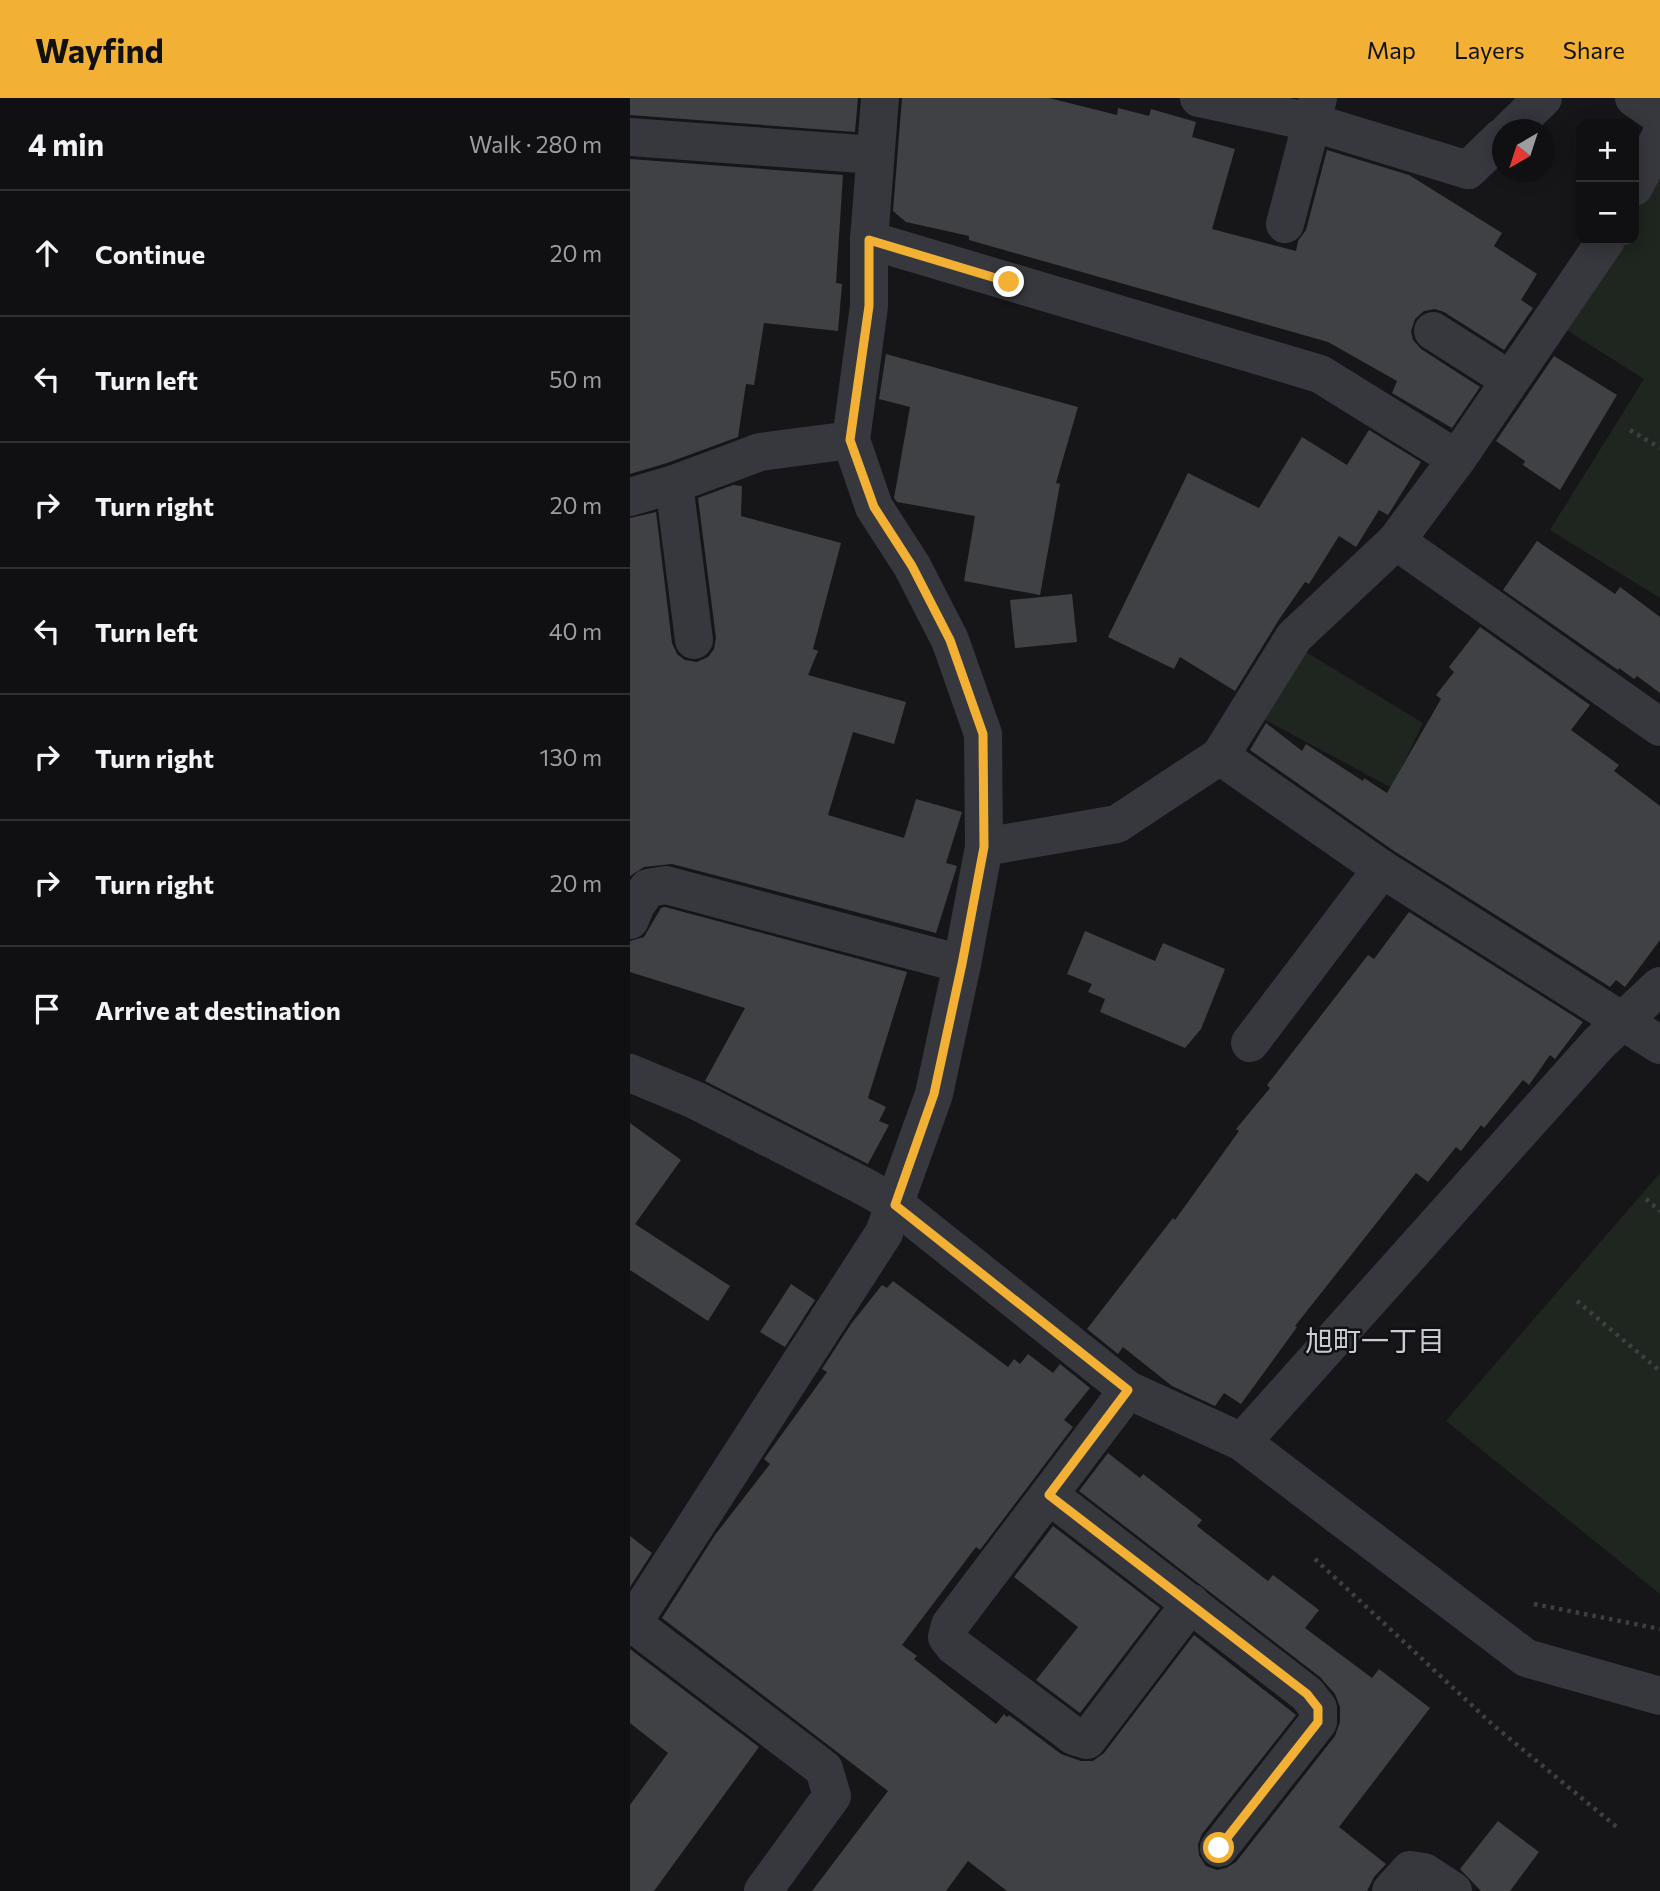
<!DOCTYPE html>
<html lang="en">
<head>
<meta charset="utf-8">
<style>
	:root { --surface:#101012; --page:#1e1e20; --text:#f1f3f6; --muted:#9c9d9f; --line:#303032; --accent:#f2b134 }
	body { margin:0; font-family:Commissioner,"Noto Sans JP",sans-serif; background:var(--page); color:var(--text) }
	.controls { position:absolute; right:21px; top:21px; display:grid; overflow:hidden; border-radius:14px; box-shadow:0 4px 18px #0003 }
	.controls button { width:63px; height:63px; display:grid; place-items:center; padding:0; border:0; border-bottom:2px solid var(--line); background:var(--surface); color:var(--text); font:35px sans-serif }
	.compass { position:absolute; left:862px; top:21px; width:63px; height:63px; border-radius:50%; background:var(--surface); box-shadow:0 4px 18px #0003; rotate:219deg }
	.stop { position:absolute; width:21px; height:21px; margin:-16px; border:5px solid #f2b134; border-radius:50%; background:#fff }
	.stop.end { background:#f2b134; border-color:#fff; box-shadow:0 2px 7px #0008 }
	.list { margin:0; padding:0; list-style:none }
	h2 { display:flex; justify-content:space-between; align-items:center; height:91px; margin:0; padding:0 28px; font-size:30px }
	h2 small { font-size:23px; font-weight:400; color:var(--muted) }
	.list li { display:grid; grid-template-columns:46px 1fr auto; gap:21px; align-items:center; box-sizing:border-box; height:126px; padding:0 28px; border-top:2px solid var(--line) }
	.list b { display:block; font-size:26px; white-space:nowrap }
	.list em { font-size:23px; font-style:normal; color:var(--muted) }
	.icon { flex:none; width:38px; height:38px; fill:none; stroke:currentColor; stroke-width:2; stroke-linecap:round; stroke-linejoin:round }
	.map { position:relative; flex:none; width:1030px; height:1793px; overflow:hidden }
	header { display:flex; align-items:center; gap:42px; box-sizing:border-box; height:98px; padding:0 35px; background:var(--accent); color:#111 }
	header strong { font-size:33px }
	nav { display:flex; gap:38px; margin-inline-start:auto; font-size:24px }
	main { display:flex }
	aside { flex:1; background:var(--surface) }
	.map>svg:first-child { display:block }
	.green { fill:#1e261f }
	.building { fill:#404145 }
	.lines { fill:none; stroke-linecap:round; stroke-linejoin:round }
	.path { stroke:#3d3f44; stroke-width:4.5; stroke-dasharray:3.5 5; stroke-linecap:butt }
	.minor { stroke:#37383d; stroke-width:38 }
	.route { stroke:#f2b134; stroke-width:9 }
	.labels { text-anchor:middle; stroke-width:5; stroke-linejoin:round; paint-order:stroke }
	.neighbourhood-label { font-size:28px; fill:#c9ccd4; stroke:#111113 }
</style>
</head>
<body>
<header>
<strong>Wayfind</strong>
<nav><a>Map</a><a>Layers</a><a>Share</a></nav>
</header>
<main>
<aside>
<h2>4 min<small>Walk · 280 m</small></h2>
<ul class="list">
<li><svg class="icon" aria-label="ahead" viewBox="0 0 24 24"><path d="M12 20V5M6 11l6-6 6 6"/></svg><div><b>Continue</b></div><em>20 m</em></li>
<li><svg class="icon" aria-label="left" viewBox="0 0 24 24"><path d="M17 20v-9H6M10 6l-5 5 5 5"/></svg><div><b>Turn left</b></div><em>50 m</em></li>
<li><svg class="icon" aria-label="right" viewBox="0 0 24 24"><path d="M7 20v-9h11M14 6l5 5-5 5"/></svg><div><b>Turn right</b></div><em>20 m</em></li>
<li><svg class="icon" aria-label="left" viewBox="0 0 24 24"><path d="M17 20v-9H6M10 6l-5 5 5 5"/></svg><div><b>Turn left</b></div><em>40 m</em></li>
<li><svg class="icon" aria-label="right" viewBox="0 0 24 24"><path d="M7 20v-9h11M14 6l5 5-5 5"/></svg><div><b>Turn right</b></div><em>130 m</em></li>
<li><svg class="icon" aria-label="right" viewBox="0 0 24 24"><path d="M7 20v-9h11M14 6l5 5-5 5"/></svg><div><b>Turn right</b></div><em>20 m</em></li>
<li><svg class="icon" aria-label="arrive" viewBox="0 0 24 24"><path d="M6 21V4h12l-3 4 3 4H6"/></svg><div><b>Arrive at destination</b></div></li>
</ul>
</aside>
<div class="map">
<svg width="1030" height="1793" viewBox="0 0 1030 1793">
	<rect width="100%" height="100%" fill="#161618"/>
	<!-- green -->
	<g class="green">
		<path d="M1030,71V500L920,432L1014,281L932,229L986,142H1004V113Z"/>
		<path d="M671,551L793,625L762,690L626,617Z"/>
		<path d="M1030,1075V1496L816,1323Z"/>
	</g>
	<!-- building -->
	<g class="building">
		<path d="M0,0H228L225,34L0,17Z"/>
		<path d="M272,0H419L487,17L488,10L519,18L521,11L566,24L562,39L605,51L582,131L666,153L668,143L676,132L697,52L779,77L872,135L864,148L907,176L891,202L903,210L874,252L814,214L805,211L794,213L785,221L781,233L783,242L791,251L850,289L822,330L762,295L767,283L698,244L339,142V138L276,124L263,113Z"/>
		<path d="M0,61L213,77L206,185L212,186L208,233L134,225L124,287L116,286L108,339L37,365L0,376Z"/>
		<path d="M256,256L448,309L426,385L430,386L410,497L334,483L345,418L267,404L264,400L280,309L249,301Z"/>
		<path d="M924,258L987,297L930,392L893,367L895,363L866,343Z"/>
		<path d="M739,332L791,364L758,417L749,412L726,449L709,438L679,486L675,484L650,520L605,593L550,559L544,571L478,539L558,375L629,410L672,339L717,367Z"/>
		<path d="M103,387L112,388L111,418L211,445L183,551L188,553L178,577L276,604L264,646L223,634L198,717L274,740L286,701L332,714L316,765L327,768L306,835L42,766L14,769L0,778V420L26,414L42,545L47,556L55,562L67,564L78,559L84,551L86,540L68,400Z"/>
		<path d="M907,443L985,496L990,489L1030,519V595L1007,578L1004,581L989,570L988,572L873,492Z"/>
		<path d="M442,496L447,544L385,550L380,502Z"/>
		<path d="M850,529L960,607L941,632L989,667L984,673L1030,708V842L995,889L986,882L980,889L764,753L620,652L636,625L672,653L676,646L733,683L734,680L757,695L811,601L806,597L824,574L819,569Z"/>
		<path d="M35,809L277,874L238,1000L256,1009L249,1023L259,1027L238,1066L75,983L115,910L0,874V843L14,839L31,810Z"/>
		<path d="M779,814L953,924L925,961L920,957L899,987L893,982L854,1030L851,1027L831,1053L826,1049L798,1084L786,1075L665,1228L667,1229L611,1306L594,1295L585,1308L542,1288L493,1249L488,1256L457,1231L543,1120L545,1122L609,1033L606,1031L640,990L637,987L738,857L744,861Z"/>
		<path d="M455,833L525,863L533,845L595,871L571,931L555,950L470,914L475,901L458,894L462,886L437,876Z"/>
		<path d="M0,1025L51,1062L5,1126L100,1188L78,1223L0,1172Z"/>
		<path d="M263,1183L378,1269L384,1261L390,1266L398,1256L423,1275L430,1266L460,1290L434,1322L443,1329L350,1452L346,1449L272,1547L287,1558L284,1561L366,1626L374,1616L377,1619L379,1617L431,1656L451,1663H463L474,1655L564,1537L666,1617L572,1736L568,1746L569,1757L576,1768L587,1772L596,1770L606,1764L705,1638L710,1624V1609L705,1596L690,1579L449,1393L478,1355L510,1380L513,1376L572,1422L567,1428L638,1483L643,1477L689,1512L675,1530L742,1580L749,1571L800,1610L709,1729L756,1766L744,1779L737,1793H377L338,1763L316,1793H182L258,1693L32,1520L85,1437L140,1366L134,1361L197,1274L192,1271L221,1226L252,1187L257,1190Z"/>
		<path d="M161,1186L185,1202L155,1249L130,1234Z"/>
		<path d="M423,1428L530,1510L450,1615L406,1582L448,1529L384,1479Z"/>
		<path d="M0,1438L22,1455L0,1489Z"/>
		<path d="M0,1551L129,1649L24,1793H0V1707L38,1655L0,1625Z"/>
		<path d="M868,1723L909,1754L880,1793H851L830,1771Z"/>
	</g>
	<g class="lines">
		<!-- path -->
		<g class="path">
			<path d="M1000,332L1030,350"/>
			<path d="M1016,1101L1030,1113"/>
			<path d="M947,1203L1030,1273"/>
			<path d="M685,1461L863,1627L988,1730"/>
			<path d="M904,1506L1030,1531"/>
		</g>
		<!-- minor -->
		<g class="minor">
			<path d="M569,0L681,24L838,72L872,39"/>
			<path d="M1004,0L1030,18"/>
			<path d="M880,32L913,0"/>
			<path d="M0,39L245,57"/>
			<path d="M1004,89L1030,39"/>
			<path d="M655,126L688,0"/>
			<path d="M239,142L690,276L827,361"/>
			<path d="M976,142L827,361L766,443L1030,629"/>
			<path d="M803,233L880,282"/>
			<path d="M44,386L64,542"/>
			<path d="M0,399L44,386L130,354L221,342"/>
			<path d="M590,658L752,771L1030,947"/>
			<path d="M354,749L487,726L590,658L664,539L766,443"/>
			<path d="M0,822L6,807L18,790L36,787L332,866"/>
			<path d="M620,945L752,771"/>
			<path d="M0,975L65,1002L237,1090L265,1106L498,1292L612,1344L896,1560L1030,1598"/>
			<path d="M498,1292L320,1527L317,1539L324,1548L444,1638L457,1642L561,1505"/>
			<path d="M612,1344L969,945L1030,888"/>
			<path d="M419,1397L677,1596L688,1610V1624L589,1750"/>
			<path d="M2,1525L194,1671L202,1698L133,1793"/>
			<path d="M0,1529L254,1135L304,996L332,866L354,749L353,636L320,542L282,468L244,409L221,342L239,208V142L250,0"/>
			<path d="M761,1793L780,1772L794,1774L823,1793"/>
		</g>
	</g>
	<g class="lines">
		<!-- route -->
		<path class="route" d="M379,184L239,142V208L220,342L244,409L282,468L320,542L353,636L354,749L332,866L304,996L265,1107L498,1292L419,1397L677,1596L688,1610V1624L589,1750"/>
	</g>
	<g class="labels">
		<!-- neighbourhood labels -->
		<g class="neighbourhood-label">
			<text x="745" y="1253">旭町一丁目</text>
		</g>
	</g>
</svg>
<div class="controls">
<button>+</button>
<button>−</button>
</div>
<svg class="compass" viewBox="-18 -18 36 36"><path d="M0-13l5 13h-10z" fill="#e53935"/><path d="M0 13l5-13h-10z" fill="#9c9d9f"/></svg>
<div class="stop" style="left:589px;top:1750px"></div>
<div class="stop end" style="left:379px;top:184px"></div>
</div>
</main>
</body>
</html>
